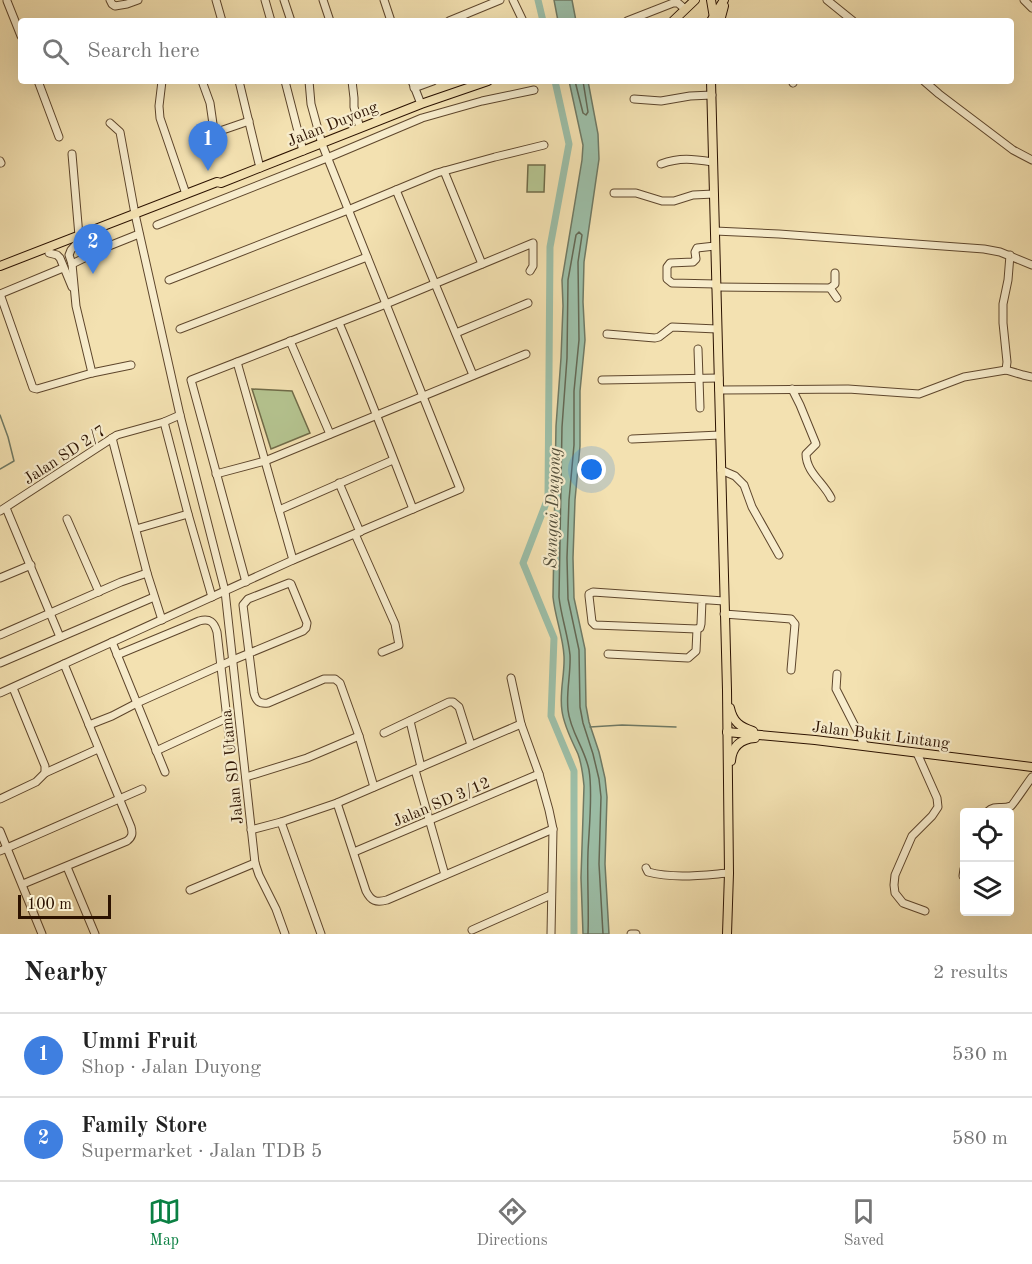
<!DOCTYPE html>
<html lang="en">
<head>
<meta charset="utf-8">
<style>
	:root { --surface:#fff; --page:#f6f6f6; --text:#222; --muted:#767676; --line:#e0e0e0; --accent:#0b8043 }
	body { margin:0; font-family:"Old Standard TT",serif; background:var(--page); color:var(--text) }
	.controls { position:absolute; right:18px; bottom:18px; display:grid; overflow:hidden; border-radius:6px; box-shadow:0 6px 24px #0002 }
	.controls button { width:54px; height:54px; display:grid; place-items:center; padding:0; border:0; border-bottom:2px solid var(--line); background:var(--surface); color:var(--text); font:30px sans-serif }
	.scale { position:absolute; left:18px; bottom:15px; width:93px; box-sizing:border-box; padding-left:6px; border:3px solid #2c1200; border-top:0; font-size:16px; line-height:21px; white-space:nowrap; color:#2c1200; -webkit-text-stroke:4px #f7eccc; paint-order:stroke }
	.you { position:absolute; left:592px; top:470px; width:21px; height:21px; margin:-15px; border:4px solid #fff; border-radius:50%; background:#1a73e8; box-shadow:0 0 0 9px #1a73e833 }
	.badge { display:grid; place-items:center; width:39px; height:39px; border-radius:50%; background:var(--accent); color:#fff; font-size:20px; font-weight:700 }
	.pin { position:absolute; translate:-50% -50px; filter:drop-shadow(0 2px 3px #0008) }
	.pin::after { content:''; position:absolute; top:32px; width:21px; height:18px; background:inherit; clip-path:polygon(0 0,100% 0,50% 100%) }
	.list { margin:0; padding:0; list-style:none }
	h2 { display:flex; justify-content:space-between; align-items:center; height:78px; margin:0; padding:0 24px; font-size:26px }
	h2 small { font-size:20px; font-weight:400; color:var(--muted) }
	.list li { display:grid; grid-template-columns:39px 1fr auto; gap:18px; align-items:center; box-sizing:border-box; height:84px; padding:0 24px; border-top:2px solid var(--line) }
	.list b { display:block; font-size:22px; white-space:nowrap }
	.list p { margin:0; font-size:20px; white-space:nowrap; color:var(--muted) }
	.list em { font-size:20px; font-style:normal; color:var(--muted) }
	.icon { flex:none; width:33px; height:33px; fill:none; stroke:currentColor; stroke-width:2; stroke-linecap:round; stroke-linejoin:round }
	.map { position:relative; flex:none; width:1032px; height:934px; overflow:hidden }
	.search { position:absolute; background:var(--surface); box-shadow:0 6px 24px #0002; left:18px; right:18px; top:18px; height:66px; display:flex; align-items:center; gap:15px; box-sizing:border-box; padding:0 21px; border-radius:6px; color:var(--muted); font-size:22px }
	.sheet { height:246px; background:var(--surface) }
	nav { display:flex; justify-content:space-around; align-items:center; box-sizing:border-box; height:84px; border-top:2px solid var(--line); background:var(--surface); font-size:16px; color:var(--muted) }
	nav a { display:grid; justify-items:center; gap:3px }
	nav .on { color:var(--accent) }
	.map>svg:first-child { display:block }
	.green { fill:#b5c490; stroke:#706b48; stroke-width:1.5 }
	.water { fill:#9cbea7; stroke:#6f7964; stroke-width:1.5 }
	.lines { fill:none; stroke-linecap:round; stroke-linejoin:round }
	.shore { stroke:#646854; stroke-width:1.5 }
	.stream { stroke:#6f7964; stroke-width:1.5 }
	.canal { stroke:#9cbea7; stroke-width:7 }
	.minor-casing { stroke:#5e462c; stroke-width:9 }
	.major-casing { stroke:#2c1200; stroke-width:10 }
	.minor { stroke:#f7eccc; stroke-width:7 }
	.major { stroke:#f3e1b1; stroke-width:8 }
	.labels { text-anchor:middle; stroke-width:4.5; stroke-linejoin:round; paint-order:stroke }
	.street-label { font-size:16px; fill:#2c1200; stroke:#f7eccc }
	.water-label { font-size:18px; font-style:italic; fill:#534e3a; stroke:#f7eccc }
</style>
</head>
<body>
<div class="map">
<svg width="1032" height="934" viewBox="0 0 1032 934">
	<rect width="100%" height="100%" fill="#f3e1b1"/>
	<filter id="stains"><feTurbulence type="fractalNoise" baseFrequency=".00333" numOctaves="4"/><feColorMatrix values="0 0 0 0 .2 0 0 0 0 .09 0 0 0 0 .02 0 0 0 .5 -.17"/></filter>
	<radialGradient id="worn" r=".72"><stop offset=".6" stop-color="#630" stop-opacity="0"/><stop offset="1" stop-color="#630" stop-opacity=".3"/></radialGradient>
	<!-- green -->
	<g class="green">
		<path d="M528,165H545L544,192H527Z"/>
		<path d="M252,389L292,391L310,433L271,449Z"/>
	</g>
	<!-- water -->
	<g class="water">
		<path d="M554,0H572L576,21H558Z"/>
		<path d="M569,81H588L598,134L599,159L584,262L583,302L585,340L580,391V446L575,500L573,558L574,598L585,649L586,706L589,722L599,752L605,778L607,797L605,864L609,934H583L581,878L584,786C583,775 582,765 578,754C572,741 564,726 562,711C559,693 565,674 564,656C563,636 555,617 553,597L556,426L561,358L563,306L562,280L582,160L583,145Z"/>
	</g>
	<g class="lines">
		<!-- shore -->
		<g class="shore">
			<path d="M575,81L583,113L586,115L588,112L583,81"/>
			<path d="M588,934C589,907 587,879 588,852C589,828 593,793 589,770C585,749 570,731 568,710C566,691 571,673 570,655C568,635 561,616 559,597L562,427L567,358L568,280L576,235L579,232L582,235L578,262L579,340L574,391V445L569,500L567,558L568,599L579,650L580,707L583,723L593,754L599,779L601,797L599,864L603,934"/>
		</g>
		<!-- stream -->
		<g class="stream">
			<path d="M0,415L8,437L14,461L0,469"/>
			<path d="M590,727L622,725L676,727"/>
		</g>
		<!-- canal -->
		<g class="canal">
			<path d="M538,0L543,21"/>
			<path d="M555,81L569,144L550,247L548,498L523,563L554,638L551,716L574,771V934"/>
		</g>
		<!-- minor casing -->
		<g class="minor-casing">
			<g id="minor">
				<path d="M110,0L112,4L115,6L127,4L138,0"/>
				<path d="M216,0L222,21"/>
				<path d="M265,0L271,21"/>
				<path d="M284,0L291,21"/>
				<path d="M323,0L330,21"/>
				<path d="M384,0L391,21"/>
				<path d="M513,0L523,21"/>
				<path d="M827,0L853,21"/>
				<path d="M1024,0L1032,8"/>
				<path d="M7,1L21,36"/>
				<path d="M449,21L500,0"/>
				<path d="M627,21L673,3H678L685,9"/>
				<path d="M38,81L59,137"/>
				<path d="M162,81L159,106L160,118L186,194"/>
				<path d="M202,81L210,103L214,131L217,132L249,121"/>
				<path d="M239,81L260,168"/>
				<path d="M285,81L303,151"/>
				<path d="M352,81L354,98V107L360,128"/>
				<path d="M412,81L421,104"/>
				<path d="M792,81L793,83"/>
				<path d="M924,81L939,94L1013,150L1032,160"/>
				<path d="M414,88L433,81"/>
				<path d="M634,99L661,101L690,96L712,95"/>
				<path d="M110,123L120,132L135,214L180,415L225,591L255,863L259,875L276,909L285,934"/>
				<path d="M72,154L79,236"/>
				<path d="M0,161L1,163"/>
				<path d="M661,164C680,157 693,159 713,162"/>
				<path d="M444,171L482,264"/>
				<path d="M396,190L473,375"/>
				<path d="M614,193H636L662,201H674L693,195L714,194"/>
				<path d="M157,225L327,158L422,118L482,101L534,90"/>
				<path d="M715,231L779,234L984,249L1000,252L1032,265"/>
				<path d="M79,241L71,250L69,255L72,264L76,306L92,373"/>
				<path d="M715,246L697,248L695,252L696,259L693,262L670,263L667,267V279L672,283L716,284"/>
				<path d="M49,253L57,255L60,258L72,287"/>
				<path d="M72,264L109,246L139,234"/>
				<path d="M169,280L348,210L437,173L495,157L544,145"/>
				<path d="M716,287L830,288L837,298"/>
				<path d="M830,288L835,284V273"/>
				<path d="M0,294L33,388L37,389L92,373L131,365"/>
				<path d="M0,294L63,268"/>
				<path d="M339,323C365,384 389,447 413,509"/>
				<path d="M180,329L367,257"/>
				<path d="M456,333L528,303"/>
				<path d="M607,334L655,338L659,337L672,327L717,329"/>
				<path d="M290,341L330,434"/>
				<path d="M698,349L700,408"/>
				<path d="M237,362L293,560"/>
				<path d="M1006,370L1007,362L1003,323V304L1008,280L1010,255"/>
				<path d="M602,380L719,378"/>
				<path d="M792,389L800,405L816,444L806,454C806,472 824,483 831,498"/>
				<path d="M719,390L848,389L919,394L964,377L1006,370L1023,375L1032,377"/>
				<path d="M164,422L188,514L212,597"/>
				<path d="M112,438L147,573L162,620"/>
				<path d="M632,439L720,435"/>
				<path d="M721,470L735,476L744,485L752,507L779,555"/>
				<path d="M216,474L265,461L526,354"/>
				<path d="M339,483L360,532"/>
				<path d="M6,508L60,637"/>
				<path d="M279,510L393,460"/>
				<path d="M0,511L117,435L164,422L180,415"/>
				<path d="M67,519L99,592"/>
				<path d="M136,529L188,514"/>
				<path d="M355,534L395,624L399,645L382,652"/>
				<path d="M0,578L31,565"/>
				<path d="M246,582L191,380L386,304L533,243V266L530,271"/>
				<path d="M702,600L701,624L700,628L697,629L595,625L592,622L589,596V594L593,592L724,601"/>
				<path d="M724,614L791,619L795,624L791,670"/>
				<path d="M0,635L121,582L147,573"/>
				<path d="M112,642L165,772"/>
				<path d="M608,654L688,658L696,651L697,629"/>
				<path d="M117,655L199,621C210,618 214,622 217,632L230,745"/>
				<path d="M0,663L154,597"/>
				<path d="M837,674L836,689L865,746"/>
				<path d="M511,678L521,724L539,774L549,810L553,829L551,934"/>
				<path d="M0,693L293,560L460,489L322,144L311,104L309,81"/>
				<path d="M410,721L421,767"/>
				<path d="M89,725L112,716L137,703L233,660L303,631L306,628L307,623L291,584L289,583L248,599L243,605L254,693C256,701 259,704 268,703L324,679H335L340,683L359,736L374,787"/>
				<path d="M384,733L449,702H453L459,707L471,745"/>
				<path d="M156,751L227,718"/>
				<path d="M917,753L937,798L938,807L932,816L912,836L895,875L894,885L895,893L903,903L925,911"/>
				<path d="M415,770L445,875"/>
				<path d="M45,773L98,749"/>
				<path d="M246,777L307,758L359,736"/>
				<path d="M0,799L36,782L45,773V766L13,688"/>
				<path d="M337,803L366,891C371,901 376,903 387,900L553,829"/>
				<path d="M987,812C996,804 1001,810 1011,806C1013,805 1028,782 1032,777"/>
				<path d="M281,822L321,934"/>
				<path d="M251,830L281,822L337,803L521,724"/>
				<path d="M0,831L42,934"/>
				<path d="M0,851L142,789"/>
				<path d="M354,852L539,774"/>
				<path d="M67,867L95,934"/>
				<path d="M646,868L648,872C674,879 703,875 729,873"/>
				<path d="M963,876L964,869"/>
				<path d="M23,884L127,841C132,837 133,834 131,827L64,664"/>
				<path d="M190,890L255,863"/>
				<path d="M472,930L551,895"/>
				<path d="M631,934H636"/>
			</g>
		</g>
		<!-- major casing -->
		<g class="major-casing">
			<g id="major">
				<path d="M711,0L714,18"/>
				<path d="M673,21L695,0"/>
				<path d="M711,21L724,0"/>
				<path d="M720,21L724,6"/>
				<path d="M711,81L727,690L729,873L727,934"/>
				<path d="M0,266L217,182L221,183L421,104L488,81"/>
				<path d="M730,708C733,722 740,727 753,731"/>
				<path d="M727,732L815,740L1032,767"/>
				<path d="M731,761C732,746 741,739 755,738"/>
			</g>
		</g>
		<!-- minor -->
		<use href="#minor" class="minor"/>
		<!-- major -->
		<use href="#major" class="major"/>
	</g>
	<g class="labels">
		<!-- street labels -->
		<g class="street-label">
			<text transform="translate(332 123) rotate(-22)" y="6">Jalan Duyong</text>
			<text transform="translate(64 454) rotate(-33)" y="6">Jalan SD 2/7</text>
			<text transform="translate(881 734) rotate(7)" y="6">Jalan Bukit Lintang</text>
			<text transform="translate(231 767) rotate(-96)" y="6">Jalan SD Utama</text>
			<text transform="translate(441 801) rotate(-23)" y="6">Jalan SD 3/12</text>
		</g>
		<!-- water labels -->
		<g class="water-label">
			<text transform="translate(552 508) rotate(-88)" y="6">Sungai Duyong</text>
		</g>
	</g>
	<rect width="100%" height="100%" filter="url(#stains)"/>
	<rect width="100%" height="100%" fill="url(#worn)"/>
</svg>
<div class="controls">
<button><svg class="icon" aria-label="locate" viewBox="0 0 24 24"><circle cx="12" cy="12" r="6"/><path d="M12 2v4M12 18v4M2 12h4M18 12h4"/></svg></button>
<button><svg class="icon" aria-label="layers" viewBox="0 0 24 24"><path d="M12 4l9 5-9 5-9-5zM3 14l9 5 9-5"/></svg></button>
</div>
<div class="scale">100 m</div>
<div class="you"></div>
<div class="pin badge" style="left:208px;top:171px;background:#3f7fe0">1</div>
<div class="pin badge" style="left:93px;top:274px;background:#3f7fe0">2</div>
<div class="search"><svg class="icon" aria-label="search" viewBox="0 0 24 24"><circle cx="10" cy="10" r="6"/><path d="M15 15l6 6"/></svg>Search here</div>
</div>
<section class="sheet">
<h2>Nearby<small>2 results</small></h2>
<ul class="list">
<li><span class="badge" style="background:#3f7fe0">1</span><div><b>Ummi Fruit</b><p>Shop · Jalan Duyong</p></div><em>530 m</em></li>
<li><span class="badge" style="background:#3f7fe0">2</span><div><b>Family Store</b><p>Supermarket · Jalan TDB 5</p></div><em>580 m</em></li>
</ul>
</section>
<nav>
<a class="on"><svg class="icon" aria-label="map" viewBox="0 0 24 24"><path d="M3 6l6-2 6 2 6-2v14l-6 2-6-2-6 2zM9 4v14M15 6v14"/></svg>Map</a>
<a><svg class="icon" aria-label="directions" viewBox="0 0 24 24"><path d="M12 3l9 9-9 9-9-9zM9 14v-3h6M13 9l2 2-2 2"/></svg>Directions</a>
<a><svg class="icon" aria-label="saved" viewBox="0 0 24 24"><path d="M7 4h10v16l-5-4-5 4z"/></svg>Saved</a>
</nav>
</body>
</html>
